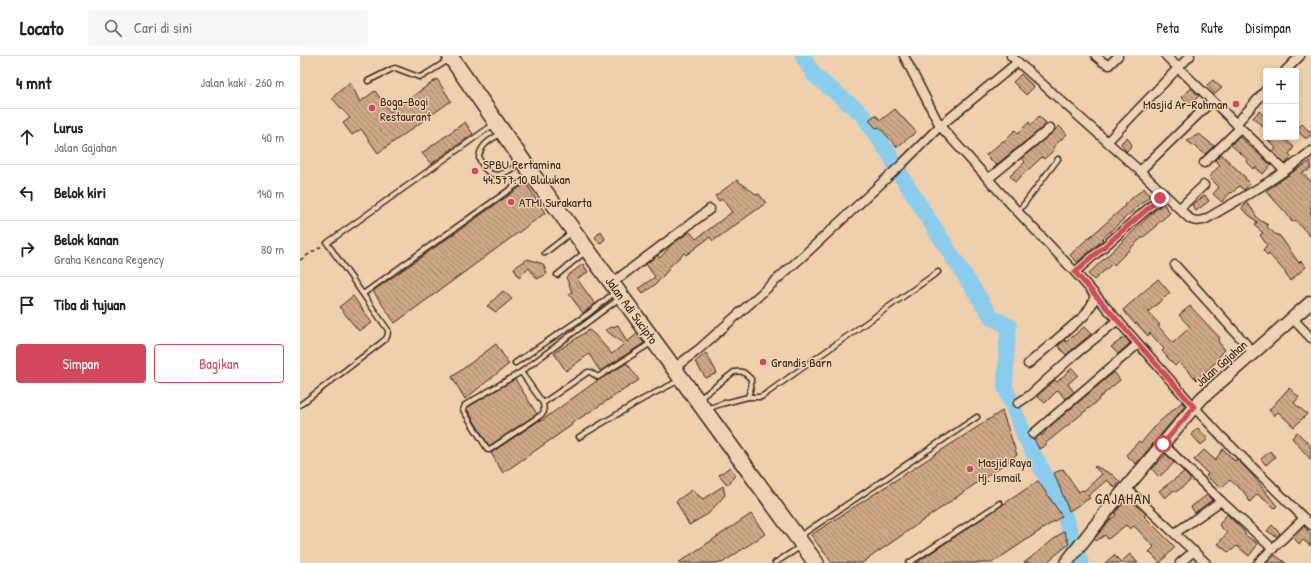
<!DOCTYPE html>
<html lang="id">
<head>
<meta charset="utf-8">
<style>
	:root { --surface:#fff; --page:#f6f6f6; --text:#222; --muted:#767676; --line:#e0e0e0; --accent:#d1495b }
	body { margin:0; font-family:"Patrick Hand",sans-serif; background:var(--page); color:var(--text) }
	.controls { position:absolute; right:12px; top:12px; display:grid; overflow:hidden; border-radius:4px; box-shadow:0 2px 6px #0003 }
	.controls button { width:36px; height:36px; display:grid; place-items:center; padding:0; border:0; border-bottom:1px solid var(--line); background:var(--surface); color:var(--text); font:20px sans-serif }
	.stop { position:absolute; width:12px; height:12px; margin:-9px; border:3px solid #d1495b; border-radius:50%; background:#fff }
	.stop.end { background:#d1495b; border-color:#fff; box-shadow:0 1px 4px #0008 }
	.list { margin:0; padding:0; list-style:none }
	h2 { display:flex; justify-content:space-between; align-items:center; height:52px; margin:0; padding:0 16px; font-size:17px }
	h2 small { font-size:13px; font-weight:400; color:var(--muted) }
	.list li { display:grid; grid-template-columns:26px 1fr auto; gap:12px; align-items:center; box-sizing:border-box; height:56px; padding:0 16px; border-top:1px solid var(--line) }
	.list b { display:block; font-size:15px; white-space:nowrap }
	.list p { margin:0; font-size:13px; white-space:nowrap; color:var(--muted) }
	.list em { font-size:13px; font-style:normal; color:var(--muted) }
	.actions { display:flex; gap:8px; padding:12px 16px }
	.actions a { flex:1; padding:9px 0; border:1px solid var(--accent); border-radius:4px; text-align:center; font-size:14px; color:var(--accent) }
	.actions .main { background:var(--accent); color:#fff }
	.icon { flex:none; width:22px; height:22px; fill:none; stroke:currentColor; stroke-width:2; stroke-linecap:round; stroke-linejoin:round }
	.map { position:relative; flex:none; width:1011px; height:507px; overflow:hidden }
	header { display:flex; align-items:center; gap:24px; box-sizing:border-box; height:56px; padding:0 20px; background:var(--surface); border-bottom:1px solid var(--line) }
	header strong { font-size:19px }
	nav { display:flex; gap:22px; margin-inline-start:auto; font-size:14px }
	.search { width:280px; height:36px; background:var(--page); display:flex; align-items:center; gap:10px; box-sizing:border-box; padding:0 14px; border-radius:4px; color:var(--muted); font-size:15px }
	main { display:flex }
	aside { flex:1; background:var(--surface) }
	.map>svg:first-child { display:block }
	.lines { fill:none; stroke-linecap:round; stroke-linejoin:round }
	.river { stroke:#8acceb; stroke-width:16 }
	.building { fill:url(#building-back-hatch); stroke:#3b2a1e }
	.lane-casing { stroke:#3b2a1e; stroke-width:7 }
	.street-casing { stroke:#3b2a1e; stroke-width:11 }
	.secondary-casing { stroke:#3b2a1e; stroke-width:15 }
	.highway-casing { stroke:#3b2a1e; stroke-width:18 }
	.path { stroke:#3b2a1e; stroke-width:1.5; stroke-dasharray:4 3; stroke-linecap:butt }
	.lane { stroke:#ecd3b4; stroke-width:4 }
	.street { stroke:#ecd3b4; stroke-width:8 }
	.secondary { stroke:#ecd3b4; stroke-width:12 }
	.highway { stroke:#ecd3b4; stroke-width:15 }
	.route { stroke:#d1495b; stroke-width:5 }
	.poi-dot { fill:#d1495b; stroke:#ecd3b4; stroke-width:1.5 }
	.labels { text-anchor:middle; stroke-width:3; stroke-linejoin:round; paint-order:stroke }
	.poi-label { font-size:13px; fill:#3b2a1e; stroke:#ecd3b4; text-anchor:start }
	.street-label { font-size:13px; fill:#3b2a1e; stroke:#ecd3b4 }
	.quarter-label { font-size:15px; letter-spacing:1px; fill:#3b2a1e; stroke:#ecd3b4 }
</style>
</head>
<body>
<header>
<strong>Locato</strong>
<div class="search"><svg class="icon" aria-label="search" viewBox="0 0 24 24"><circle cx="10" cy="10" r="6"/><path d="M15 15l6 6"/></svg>Cari di sini</div>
<nav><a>Peta</a><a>Rute</a><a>Disimpan</a></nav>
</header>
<main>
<aside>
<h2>4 mnt<small>Jalan kaki · 260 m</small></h2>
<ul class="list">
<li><svg class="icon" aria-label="ahead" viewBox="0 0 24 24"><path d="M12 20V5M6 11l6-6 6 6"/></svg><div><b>Lurus</b><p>Jalan Gajahan</p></div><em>40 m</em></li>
<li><svg class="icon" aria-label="left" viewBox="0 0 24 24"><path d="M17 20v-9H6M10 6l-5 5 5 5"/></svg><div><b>Belok kiri</b></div><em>140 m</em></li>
<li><svg class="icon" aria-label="right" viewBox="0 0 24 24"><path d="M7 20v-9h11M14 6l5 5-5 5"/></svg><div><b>Belok kanan</b><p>Graha Kencana Regency</p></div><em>80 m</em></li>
<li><svg class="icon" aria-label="arrive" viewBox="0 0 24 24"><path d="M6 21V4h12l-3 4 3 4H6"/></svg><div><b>Tiba di tujuan</b></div></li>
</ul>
<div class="actions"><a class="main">Simpan</a><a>Bagikan</a></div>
</aside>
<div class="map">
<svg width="1011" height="507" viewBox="0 0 1011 507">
	<defs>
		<pattern id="building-back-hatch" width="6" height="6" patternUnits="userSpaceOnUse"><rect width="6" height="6" fill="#cda786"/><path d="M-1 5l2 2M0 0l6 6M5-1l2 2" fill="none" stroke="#a8886d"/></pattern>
	</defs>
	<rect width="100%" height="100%" fill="#eecfae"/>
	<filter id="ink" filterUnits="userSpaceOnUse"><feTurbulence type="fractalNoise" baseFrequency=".025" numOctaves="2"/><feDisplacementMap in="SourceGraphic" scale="8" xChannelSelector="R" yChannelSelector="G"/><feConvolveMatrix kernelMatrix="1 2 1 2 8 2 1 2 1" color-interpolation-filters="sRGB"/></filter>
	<g filter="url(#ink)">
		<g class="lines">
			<!-- river -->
			<path class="river" d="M503,0L514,19L562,58L590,99L598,115L692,262L709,270L707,288L705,331L725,381L761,450L781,507"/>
		</g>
		<!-- building -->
		<g class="building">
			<path d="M721,18L734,31L726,39L713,26Z"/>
			<path d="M137,23L151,45L78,97L61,73L52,79L43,67L50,62L32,42L50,26L60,46L75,35L90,56Z"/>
			<path d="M913,24L922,32L915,38L907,29Z"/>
			<path d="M892,32L899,40L890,48L881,41Z"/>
			<path d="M595,53L616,76L597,91L579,71L576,72L569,64L575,59L581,64Z"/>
			<path d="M959,55L966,62V73L953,62Z"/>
			<path d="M739,60L747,68L696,109L686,99L703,85H704L715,74L718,77L729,66L731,69Z"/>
			<path d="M165,66L173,78L131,108L122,97Z"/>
			<path d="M1002,68L1011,77V79L1007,82H1005L996,74Z"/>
			<path d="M759,70L767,78L753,91L755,93L744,103L742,101L715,126L710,120L725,106L722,102L753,76Z"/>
			<path d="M899,78L914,90L905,98L887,85Z"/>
			<path d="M939,80L971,109L963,118L955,111L954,113L947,106L948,104L931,89Z"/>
			<path d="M827,81L832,89L826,96L821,87Z"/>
			<path d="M965,81H982L994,91L989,98L992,101L985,108L973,96L976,92Z"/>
			<path d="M921,98L946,122L945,123L950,128L944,134L939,130L932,137L931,136L922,146L913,138L919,131L909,121L920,109L915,104Z"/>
			<path d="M1011,105V113L1002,117L1011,125V181L995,164L992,166L987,158L966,135L993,116Z"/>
			<path d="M437,124L457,139L459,138L466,147L413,185L410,181L386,199L384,197L368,212L369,213L356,228L343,237L339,232L355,221L346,208L358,199L360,202L372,188L390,176L396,183L432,156L422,143L419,145L415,140Z"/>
			<path d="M226,127L245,157L95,267L73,235Z"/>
			<path d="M844,132L850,140L838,150L802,183L803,184L777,206L770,199L786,184L798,174L825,150L824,149Z"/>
			<path d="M905,139L909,145L896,155L892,149Z"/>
			<path d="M946,146L952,153L958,163L968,169L967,171L975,178L980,180L999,207L1001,205L1006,211L990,225L985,217H986L969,198L968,200L963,194L967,189L960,179L963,177L955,170L957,166L942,153Z"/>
			<path d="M863,147L870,157L856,169L857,170L837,186L814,209L812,208L794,224L788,218Z"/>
			<path d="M301,175L305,183L300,188L295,181Z"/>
			<path d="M228,203L243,208L247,218L237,223L229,212L219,222L214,212Z"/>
			<path d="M283,208L288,216L277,223L295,248L283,257L269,238L272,236L266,221Z"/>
			<path d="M858,223L870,237L848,256L860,269L858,270L873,287L890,271L879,259L890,250L920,282L918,285L925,294L917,303L918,304L897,324L879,306L875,310L862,295L864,293L850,277L848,280L836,267L835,268L823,254Z"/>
			<path d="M203,235L212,243L196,256L187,250Z"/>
			<path d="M53,240L72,267L59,275L39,251Z"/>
			<path d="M318,269L327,286L337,278L344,287L300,315L289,298L266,315L254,297L289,274L295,279L312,298L324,288L305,274Z"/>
			<path d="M784,271L791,278L766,299L758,290L765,284L766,286Z"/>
			<path d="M825,281L830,287L818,298L811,291Z"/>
			<path d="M196,288L209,308L165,343L152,321Z"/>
			<path d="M406,297L417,317L406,322L395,306Z"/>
			<path d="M327,307L339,324L271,368L272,369L203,417L191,397L240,364L241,365L298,324Z"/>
			<path d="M772,312L778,319L768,328L774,336L765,343L758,334L745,347L737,340L755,324L757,326Z"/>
			<path d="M814,316L820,324L798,343L799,344L746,387V389L739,393L734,383L741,378L742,380L748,372Z"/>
			<path d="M215,323L237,358L189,390L167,353L168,351Z"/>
			<path d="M989,332L999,341L994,347L1007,358L994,371L978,356L974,360L969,354Z"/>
			<path d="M882,346L885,350L836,408L826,399L839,385L841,387L859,366Z"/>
			<path d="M702,355L717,399L562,507H532L511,479Z"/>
			<path d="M898,372L908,383L901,389L891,378Z"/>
			<path d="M997,376L1011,390V404L992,382Z"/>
			<path d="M923,393L935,405L937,403L954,421L977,450L975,452L957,438L950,446L944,436L930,424L921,432L906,420L908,418L894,404L904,394L915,404Z"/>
			<path d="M970,395L975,401L966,409L961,403Z"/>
			<path d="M866,398L874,407L859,421L852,413Z"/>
			<path d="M795,410L813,419L820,426L815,432L807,424L788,440L790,442L769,455L754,417L763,413L779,436L782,434L784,435L802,418L794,411Z"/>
			<path d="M430,411L435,419L428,429L419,419Z"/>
			<path d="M884,416L890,423V425L876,436L874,434L865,442L859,435Z"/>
			<path d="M738,425L762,460L692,507H616Z"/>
			<path d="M423,430L425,439L408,458L389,469L376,445L392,434L403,443Z"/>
			<path d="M907,439L912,444L895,457L891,451Z"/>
			<path d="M828,441L846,458L844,460L875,491L860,507L849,496L854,491L834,470L830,473L826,469L808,483L805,479L796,485L794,483L810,464L816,459L815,457Z"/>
			<path d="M451,458L465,478L422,507H378Z"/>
			<path d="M927,458L945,476V479L957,487L956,491L949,500L937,490L932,494L928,496L918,488L927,477L919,469Z"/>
			<path d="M972,469L980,477L977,481L967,475Z"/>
			<path d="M1004,470L1011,479V490L1003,484L999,488L994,482Z"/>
			<path d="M764,475L769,488L746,507H724Z"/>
			<path d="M830,498L838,507H805L814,499L821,506Z"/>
			<path d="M975,499L986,507H966Z"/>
		</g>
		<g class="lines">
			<!-- lane casing -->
			<g class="lane-casing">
				<g id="lane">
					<path d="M68,25L92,13L95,12L119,21L123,20L150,3"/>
					<path d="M200,78C190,84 180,89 179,102C189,128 205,119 221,106"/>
					<path d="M718,156L758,103"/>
					<path d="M245,197L272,176"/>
					<path d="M257,219L285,196"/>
					<path d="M63,238L103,209L229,120"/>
					<path d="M215,307L288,258L314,237"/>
					<path d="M221,316L243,347L244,356L241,359L189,394H188L163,354L165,349L221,316L320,242"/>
					<path d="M448,341H461L467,337L638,216"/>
					<path d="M399,343L434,316C443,314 445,317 451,323V331L448,341L421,348L407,353"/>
					<path d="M243,347L288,316H290L298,321L351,287"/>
					<path d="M0,349L82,286C87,283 88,280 88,274L27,187L194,68"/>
					<path d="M279,381L343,343L380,324"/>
					<path d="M500,480L677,361"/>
					<path d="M475,507L500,491"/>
					<path d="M609,507L700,447"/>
				</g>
			</g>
			<!-- street casing -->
			<g class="street-casing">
				<g id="street">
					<path d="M604,0L640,70L718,156L775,216L894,351L922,381L1011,469"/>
					<path d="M711,0L840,115L890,163C896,166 900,165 906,163C941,142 979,122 1011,95"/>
					<path d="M796,0L803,6L809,9L818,0"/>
					<path d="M866,0L985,115"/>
					<path d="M985,15L1000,0"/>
					<path d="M936,68L966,34"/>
					<path d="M808,85L878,12L890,0"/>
					<path d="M904,107L940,72"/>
					<path d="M840,115L912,45"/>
					<path d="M688,123L750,72"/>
					<path d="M880,152L904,129"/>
					<path d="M875,209L954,297"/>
					<path d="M775,216L860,142"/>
					<path d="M312,227L410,153"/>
					<path d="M993,263L1011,282"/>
					<path d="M728,308L785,259L792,248L795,239"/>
					<path d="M374,312L398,294L502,201L602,108L640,70L718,6"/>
					<path d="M718,347L730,339L773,300L818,264"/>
					<path d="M733,378L838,288"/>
					<path d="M863,388L921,445L973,493"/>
					<path d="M826,432L906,507"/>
					<path d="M875,477L921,445"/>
					<path d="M880,507L894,495"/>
					<path d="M958,507L1004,462"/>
				</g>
			</g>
			<!-- secondary casing -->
			<g class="secondary-casing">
				<path id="secondary" d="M766,507L810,451L894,351L902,342L1011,246"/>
			</g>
			<!-- highway casing -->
			<g class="highway-casing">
				<path id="highway" d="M150,0L232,118L516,507"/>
			</g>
			<!-- path -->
			<path class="path" d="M0,204L22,190"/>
			<!-- lane -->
			<use href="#lane" class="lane"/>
			<!-- street -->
			<use href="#street" class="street"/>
			<!-- secondary -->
			<use href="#secondary" class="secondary"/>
			<!-- highway -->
			<use href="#highway" class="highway"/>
		</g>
	</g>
	<g class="lines" filter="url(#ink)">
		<!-- route -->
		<path class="route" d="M860,142L775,216L894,351L863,388"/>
	</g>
	<!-- markers -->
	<g class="poi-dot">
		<circle cx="936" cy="48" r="4"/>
		<circle cx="72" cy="52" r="4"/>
		<circle cx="175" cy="115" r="4"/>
		<circle cx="211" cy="146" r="4"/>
		<circle cx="463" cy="306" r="4"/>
		<circle cx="670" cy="413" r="4"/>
	</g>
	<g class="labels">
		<!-- poi labels -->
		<g class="poi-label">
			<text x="80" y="50">Boga-Bogi<tspan x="80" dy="15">Restaurant</tspan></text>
			<text x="928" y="53" text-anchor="end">Masjid Ar-Rohman</text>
			<text x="183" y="113">SPBU Pertamina<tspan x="183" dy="15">44.577.10 Blulukan</tspan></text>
			<text x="219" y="151">ATMI Surakarta</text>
			<text x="471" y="311">Grandis Barn</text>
			<text x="678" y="411">Masjid Raya<tspan x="678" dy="15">Hj. Ismail</tspan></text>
		</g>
		<!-- street labels -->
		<g class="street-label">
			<text transform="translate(332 254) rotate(54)" y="5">Jalan Adi Sucipto</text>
			<text transform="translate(921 307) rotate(-41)" y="5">Jalan Gajahan</text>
		</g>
		<!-- quarter labels -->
		<g class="quarter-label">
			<text x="823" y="448">GAJAHAN</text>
		</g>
	</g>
</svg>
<div class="controls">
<button>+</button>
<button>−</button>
</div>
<div class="stop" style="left:863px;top:388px"></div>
<div class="stop end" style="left:860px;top:142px"></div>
</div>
</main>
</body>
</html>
